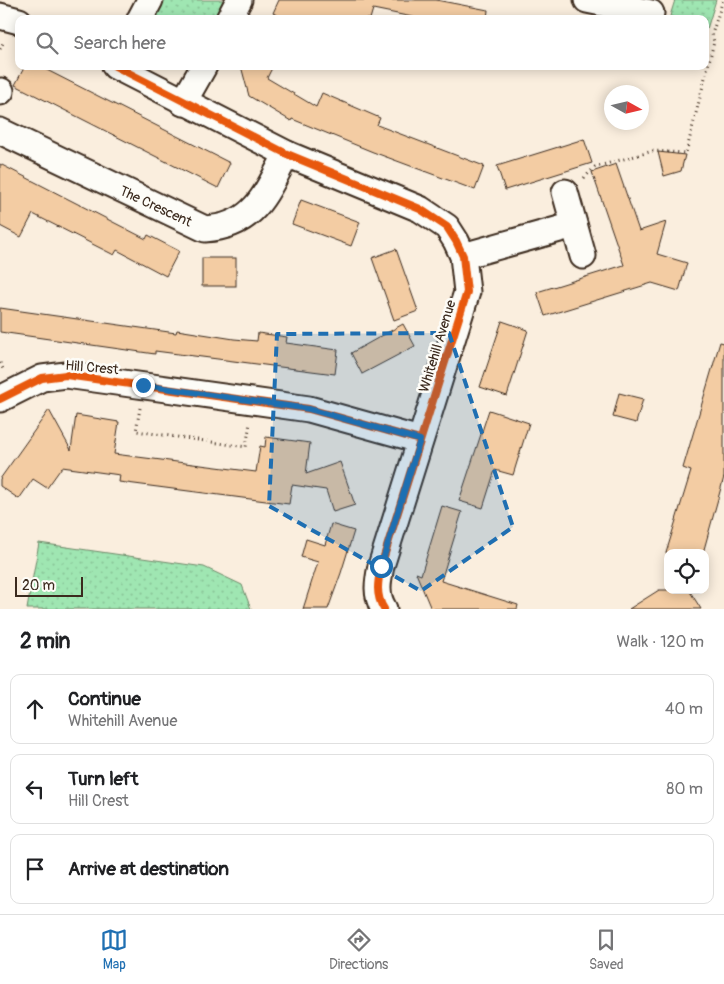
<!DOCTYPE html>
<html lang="en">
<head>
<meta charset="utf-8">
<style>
	:root { --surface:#fff; --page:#f6f6f6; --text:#202124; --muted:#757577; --line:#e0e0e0; --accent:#1f6fb2 }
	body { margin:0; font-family:Pangolin,sans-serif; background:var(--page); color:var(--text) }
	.controls { position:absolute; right:15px; bottom:15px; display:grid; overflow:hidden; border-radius:10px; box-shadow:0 2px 12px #0003 }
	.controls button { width:45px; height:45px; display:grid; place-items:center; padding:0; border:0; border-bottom:1px solid var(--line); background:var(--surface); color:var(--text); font:25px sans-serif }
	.compass { position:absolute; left:604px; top:85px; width:45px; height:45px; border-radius:50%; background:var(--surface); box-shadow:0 2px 12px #0003; rotate:98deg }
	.scale { position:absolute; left:15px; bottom:12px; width:68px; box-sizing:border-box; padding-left:5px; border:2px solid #3b2a1e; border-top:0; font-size:14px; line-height:18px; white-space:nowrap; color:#3b2a1e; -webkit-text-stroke:4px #fdfcf7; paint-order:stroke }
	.stop { position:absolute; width:15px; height:15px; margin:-11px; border:4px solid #1f6fb2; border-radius:50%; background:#fff }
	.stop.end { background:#1f6fb2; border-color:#fff; box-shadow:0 1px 5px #0008 }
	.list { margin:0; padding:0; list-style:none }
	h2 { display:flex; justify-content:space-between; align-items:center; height:65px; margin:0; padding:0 20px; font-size:21px }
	h2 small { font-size:16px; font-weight:400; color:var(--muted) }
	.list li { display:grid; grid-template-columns:32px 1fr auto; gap:15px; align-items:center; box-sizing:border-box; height:70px; margin:0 10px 10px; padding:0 10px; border:1px solid var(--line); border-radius:10px }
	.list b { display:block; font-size:19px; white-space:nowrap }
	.list p { margin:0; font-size:16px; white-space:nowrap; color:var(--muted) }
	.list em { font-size:16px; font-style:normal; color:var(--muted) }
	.icon { flex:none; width:28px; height:28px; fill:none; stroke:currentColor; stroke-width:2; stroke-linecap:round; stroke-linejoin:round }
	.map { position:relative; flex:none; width:724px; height:609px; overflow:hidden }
	.search { position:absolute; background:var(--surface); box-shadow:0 2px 12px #0003; left:15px; right:15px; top:15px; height:55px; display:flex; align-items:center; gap:12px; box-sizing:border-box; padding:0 18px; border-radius:10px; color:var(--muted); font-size:19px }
	.sheet { height:305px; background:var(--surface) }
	nav { display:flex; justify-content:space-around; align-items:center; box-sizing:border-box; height:70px; border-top:1px solid var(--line); background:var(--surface); font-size:14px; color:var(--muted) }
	nav a { display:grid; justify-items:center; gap:2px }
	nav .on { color:var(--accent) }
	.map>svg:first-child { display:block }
	.grass { fill:url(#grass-dots); stroke:#6d8868 }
	.building { fill:#f3cca3; stroke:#3b2a1e }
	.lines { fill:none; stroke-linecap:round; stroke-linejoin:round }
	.minor-casing { stroke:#3b2a1e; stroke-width:29 }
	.path { stroke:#3b2a1e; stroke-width:3; stroke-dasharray:1 4; stroke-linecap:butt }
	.minor { stroke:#fdfcf7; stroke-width:25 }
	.cycleway-casing { stroke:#fdfcf7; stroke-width:11 }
	.cycleway { stroke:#e8590c; stroke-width:8 }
	.route { stroke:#1f6fb2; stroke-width:6 }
	.marked { fill:#1f6fb2; fill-opacity:0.2; stroke:#1f6fb2; stroke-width:4; stroke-dasharray:10 6; stroke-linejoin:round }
	.labels { text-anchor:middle; stroke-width:5; stroke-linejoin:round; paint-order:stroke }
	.street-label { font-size:14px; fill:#3b2a1e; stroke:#fdfcf7 }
</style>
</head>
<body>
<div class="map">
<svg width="724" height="609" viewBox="0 0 724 609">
	<defs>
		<pattern id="grass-dots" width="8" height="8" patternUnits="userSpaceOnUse" patternTransform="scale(1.25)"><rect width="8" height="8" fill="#9fe6b2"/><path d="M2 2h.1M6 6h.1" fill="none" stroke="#8ac599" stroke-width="1.8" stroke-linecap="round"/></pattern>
	</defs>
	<rect width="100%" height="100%" fill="#faeede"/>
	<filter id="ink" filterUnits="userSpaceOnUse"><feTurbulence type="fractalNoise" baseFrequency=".02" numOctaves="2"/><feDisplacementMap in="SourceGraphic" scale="10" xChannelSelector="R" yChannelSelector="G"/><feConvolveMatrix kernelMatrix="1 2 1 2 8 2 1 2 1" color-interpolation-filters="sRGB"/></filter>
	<g filter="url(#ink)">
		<!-- grass -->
		<g class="grass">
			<path d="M160,0H227L217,19H150Z"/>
			<path d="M675,0H716L707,29L705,28V19H678L670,16Z"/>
			<path d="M39,543L204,567L242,585L251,609H27Z"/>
		</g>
		<!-- building -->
		<g class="building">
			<path d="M279,0H436L488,10L487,19H422L373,9L370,19H285L273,13Z"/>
			<path d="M25,66H39L230,163L218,188L15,85Z"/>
			<path d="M241,66H273L267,78L316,107L322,93L380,118L377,125L484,166L475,190L373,152L292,119L291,121L249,96Z"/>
			<path d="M584,139L592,163L505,190L497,166Z"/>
			<path d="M658,152L685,155L681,171L664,176Z"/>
			<path d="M0,164L146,239L148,235L179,251L166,276L117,250L114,255L33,214L21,237L0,226Z"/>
			<path d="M616,164L639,231L666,222L657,254L687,263L679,291L652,283L545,316L537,292L624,265L592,172Z"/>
			<path d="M301,200L360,222L351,246L292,224Z"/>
			<path d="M396,249L418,311L394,320L372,258Z"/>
			<rect x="202" y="258" width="34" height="28"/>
			<path d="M0,308L176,333L177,330L234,339L257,341L258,333L287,337L286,343L338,350L335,374L155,351V354L0,332Z"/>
			<path d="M502,321L528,330L507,396L480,387Z"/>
			<path d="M403,324L415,346L362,374L351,353Z"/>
			<path d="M720,342L724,343V477L703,553H666L691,471L683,468Z"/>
			<path d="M619,393L643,399L636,423L613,417Z"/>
			<path d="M49,410L71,450L76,415L119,422L114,454L256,472L260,446L265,447L266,437L310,443L306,474L340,462L355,505L333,512L326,490L292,485L289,504L119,482L120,475L62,467L47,488L33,479L19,499L0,486V479Z"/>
			<path d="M489,410L529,423L513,475L495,470L483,508L459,501Z"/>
			<path d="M442,506L462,512L441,581L518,605L517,609H431L416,573L421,575Z"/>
			<path d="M331,524L354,531L341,573L328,609H303L318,562L301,557L306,539L325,545Z"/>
			<path d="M659,590H689L701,609H629Z"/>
		</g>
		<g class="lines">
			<!-- minor casing -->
			<g class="minor-casing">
				<g id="minor">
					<path d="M587,0L651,13"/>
					<path d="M0,16L19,21"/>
					<path d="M140,19L150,0"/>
					<path d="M229,19L239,0"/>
					<path d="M115,66L287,154L420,209L447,227L456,241L463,256L467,292L381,566C378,581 375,595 384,609"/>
					<path d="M0,92L1,91"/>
					<path d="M183,103L204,66"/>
					<path d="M0,131L205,229C256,226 265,193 287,154"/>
					<path d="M565,192L583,256"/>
					<path d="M463,256L574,225"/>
					<path d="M0,399L42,378L66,375L309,409L420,440"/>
				</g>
			</g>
			<!-- path -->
			<g class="path">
				<path d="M0,49L4,41"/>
				<path d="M584,178L595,167L653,151L686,153L714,42L712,34L723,0"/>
				<path d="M0,363L4,371"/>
				<path d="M140,408L136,431L246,447L250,423"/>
			</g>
			<!-- minor -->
			<use href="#minor" class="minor"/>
			<!-- cycleway casing -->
			<g class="cycleway-casing">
				<g id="cycleway">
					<path d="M115,66L287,154L420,209L447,227L456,241L463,256L467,292L381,566C378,581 375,595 384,609"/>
					<path d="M0,399L42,378L66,375L309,409L420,440"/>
				</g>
			</g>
			<!-- cycleway -->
			<use href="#cycleway" class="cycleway"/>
		</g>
	</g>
	<g class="lines" filter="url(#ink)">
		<!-- route -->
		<path class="route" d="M143,385L309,409L420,440L381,566"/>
	</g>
	<!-- marked area -->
	<path class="marked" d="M449,333L513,527L421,591L269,506L277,334Z"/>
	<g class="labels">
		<!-- street labels -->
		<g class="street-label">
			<text transform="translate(156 206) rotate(25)" y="5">The Crescent</text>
			<text transform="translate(437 346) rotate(-73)" y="5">Whitehill Avenue</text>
			<text transform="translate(92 367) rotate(5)" y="5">Hill Crest</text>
		</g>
	</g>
</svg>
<div class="controls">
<button><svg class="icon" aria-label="locate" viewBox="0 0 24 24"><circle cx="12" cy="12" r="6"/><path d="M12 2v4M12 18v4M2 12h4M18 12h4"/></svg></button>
</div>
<svg class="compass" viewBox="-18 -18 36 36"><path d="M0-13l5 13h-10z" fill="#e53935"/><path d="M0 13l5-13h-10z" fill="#757577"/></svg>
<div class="scale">20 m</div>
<div class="stop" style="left:381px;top:566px"></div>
<div class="stop end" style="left:143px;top:385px"></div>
<div class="search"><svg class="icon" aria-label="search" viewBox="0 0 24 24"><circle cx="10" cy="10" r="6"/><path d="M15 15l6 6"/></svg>Search here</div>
</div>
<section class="sheet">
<h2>2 min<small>Walk · 120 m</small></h2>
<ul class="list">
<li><svg class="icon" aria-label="ahead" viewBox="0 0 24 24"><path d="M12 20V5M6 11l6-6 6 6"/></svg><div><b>Continue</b><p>Whitehill Avenue</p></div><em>40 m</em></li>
<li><svg class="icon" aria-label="left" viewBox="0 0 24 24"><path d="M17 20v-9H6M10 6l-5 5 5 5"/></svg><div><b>Turn left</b><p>Hill Crest</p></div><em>80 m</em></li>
<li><svg class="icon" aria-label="arrive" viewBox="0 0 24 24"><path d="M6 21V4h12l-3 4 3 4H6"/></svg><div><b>Arrive at destination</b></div></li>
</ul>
</section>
<nav>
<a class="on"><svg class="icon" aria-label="map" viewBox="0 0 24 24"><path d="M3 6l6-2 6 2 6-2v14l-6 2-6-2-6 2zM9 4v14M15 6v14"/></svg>Map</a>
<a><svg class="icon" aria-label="directions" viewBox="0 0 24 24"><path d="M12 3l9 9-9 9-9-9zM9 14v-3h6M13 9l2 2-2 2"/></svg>Directions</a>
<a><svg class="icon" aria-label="saved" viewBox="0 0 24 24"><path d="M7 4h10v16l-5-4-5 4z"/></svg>Saved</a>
</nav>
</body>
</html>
